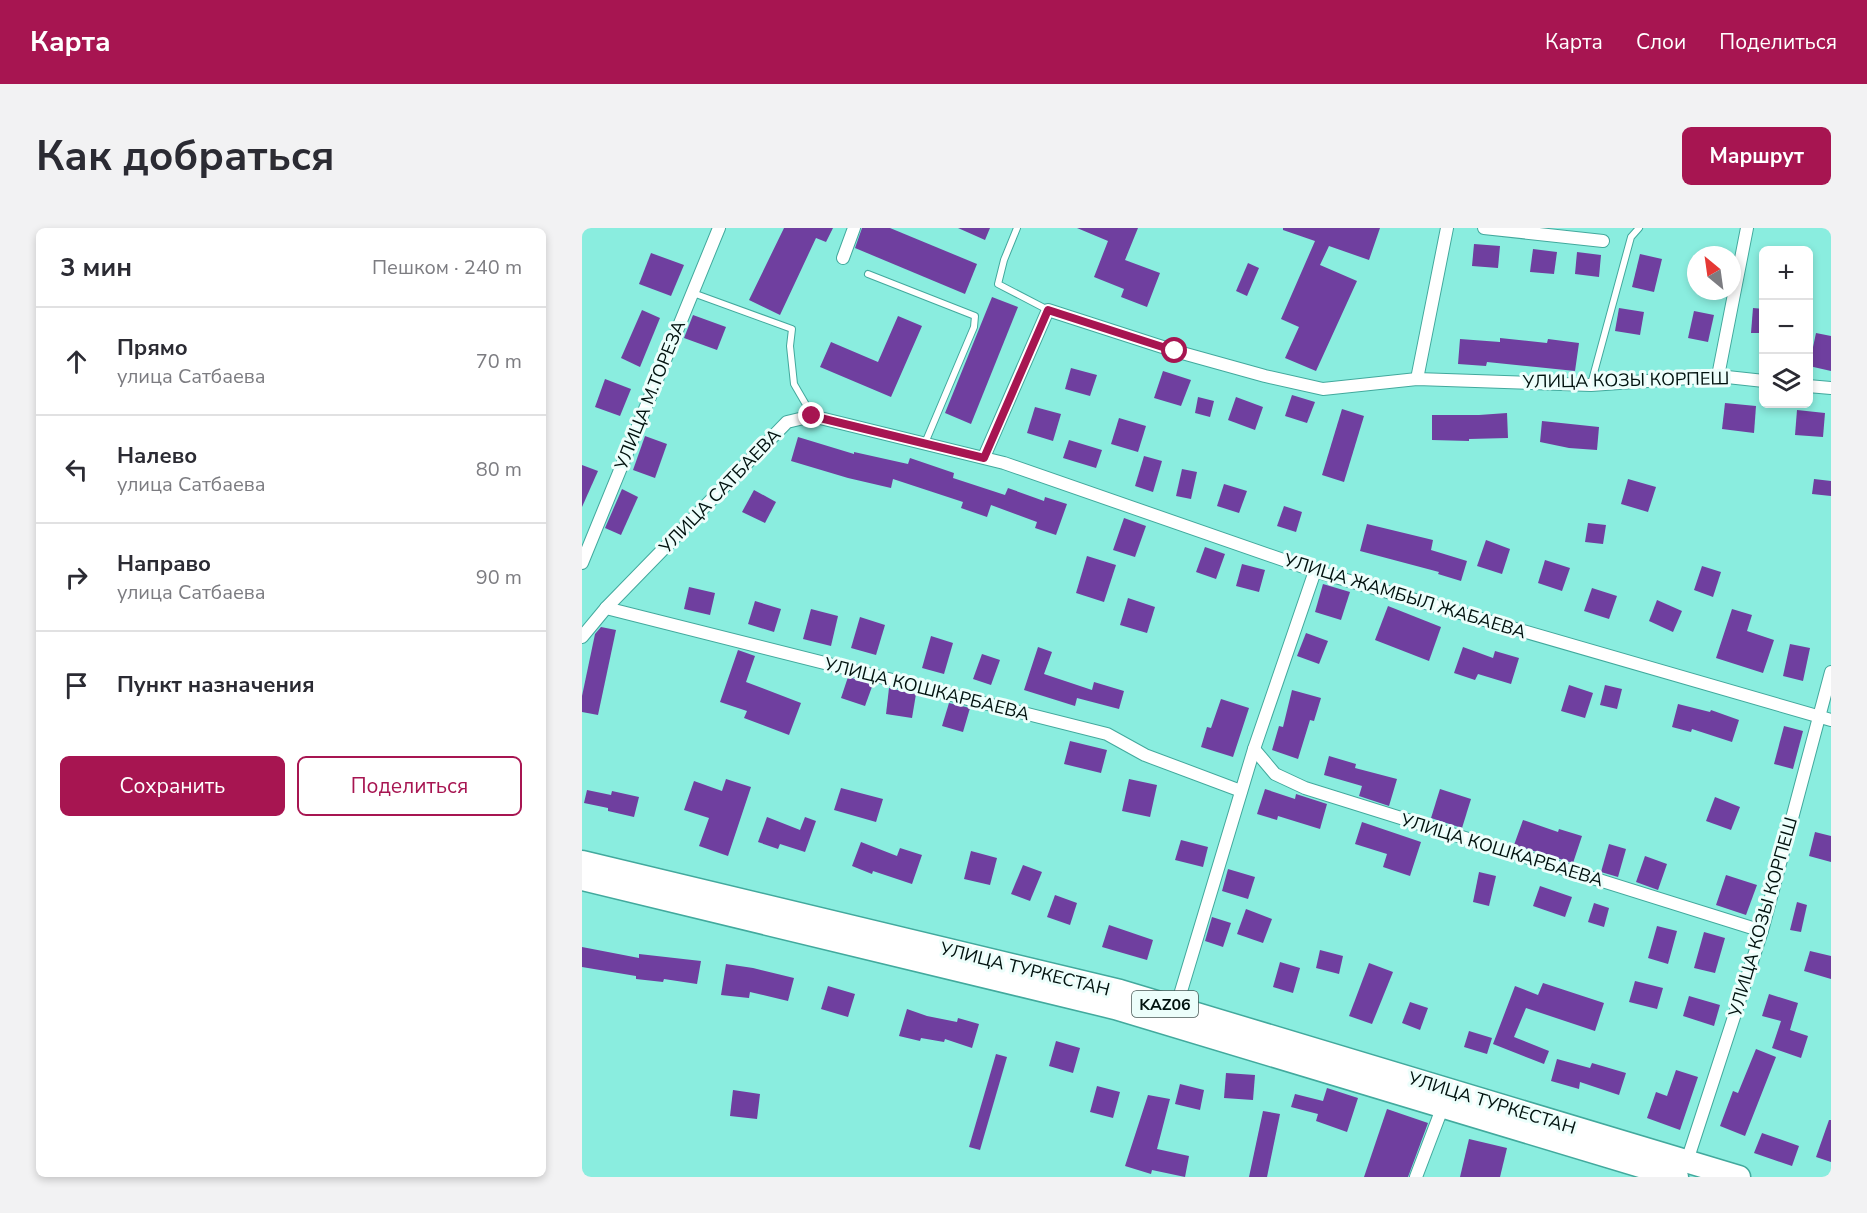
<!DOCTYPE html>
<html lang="ru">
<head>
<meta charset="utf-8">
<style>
	:root { --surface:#fff; --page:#f2f2f3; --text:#2b2b33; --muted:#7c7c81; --line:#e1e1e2; --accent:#a71551 }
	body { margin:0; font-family:"Nunito Sans",sans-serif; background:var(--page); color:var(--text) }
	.controls { position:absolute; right:18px; top:18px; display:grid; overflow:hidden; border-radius:9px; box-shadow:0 3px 9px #0003 }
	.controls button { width:54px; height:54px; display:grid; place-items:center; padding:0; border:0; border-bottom:2px solid var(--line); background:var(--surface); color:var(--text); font:30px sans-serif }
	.compass { position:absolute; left:1105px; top:18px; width:54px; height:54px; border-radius:50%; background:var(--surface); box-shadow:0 3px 9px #0003; rotate:331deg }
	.stop { position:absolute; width:18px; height:18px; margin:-14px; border:4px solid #a71551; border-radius:50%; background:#fff }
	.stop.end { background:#a71551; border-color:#fff; box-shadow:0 2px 6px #0008 }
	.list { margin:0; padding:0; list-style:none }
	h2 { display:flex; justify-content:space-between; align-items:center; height:78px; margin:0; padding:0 24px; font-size:26px }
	h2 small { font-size:20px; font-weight:400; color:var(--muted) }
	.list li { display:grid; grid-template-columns:39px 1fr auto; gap:18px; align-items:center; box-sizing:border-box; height:108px; padding:0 24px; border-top:2px solid var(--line) }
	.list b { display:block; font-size:22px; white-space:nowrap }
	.list p { margin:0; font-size:20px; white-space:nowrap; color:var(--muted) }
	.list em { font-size:20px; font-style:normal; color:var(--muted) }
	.actions { display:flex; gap:12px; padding:18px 24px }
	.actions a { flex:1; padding:14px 0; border:2px solid var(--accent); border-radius:9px; text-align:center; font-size:21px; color:var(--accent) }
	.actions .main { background:var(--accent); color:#fff }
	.icon { flex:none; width:33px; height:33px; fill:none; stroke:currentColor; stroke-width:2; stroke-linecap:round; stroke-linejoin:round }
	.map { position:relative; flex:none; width:1249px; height:949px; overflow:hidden; border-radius:9px }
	header { display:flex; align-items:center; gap:36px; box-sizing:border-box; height:84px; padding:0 30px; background:var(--accent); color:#fff }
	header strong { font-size:28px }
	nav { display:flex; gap:33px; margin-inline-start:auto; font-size:21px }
	.intro { display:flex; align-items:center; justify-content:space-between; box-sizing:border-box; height:144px; padding:0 36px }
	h1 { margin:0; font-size:42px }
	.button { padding:15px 27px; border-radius:9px; background:var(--accent); color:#fff; font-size:21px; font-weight:700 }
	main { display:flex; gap:36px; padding:0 36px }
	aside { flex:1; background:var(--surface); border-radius:9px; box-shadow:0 3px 9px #0003 }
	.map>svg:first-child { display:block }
	.building { fill:#6f3f9f }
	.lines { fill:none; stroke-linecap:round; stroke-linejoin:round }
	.lane-casing { stroke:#42a99d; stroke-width:8 }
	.street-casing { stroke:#42a99d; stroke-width:14 }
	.highway-casing { stroke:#42a99d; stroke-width:25 }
	.lane { stroke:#fff; stroke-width:6 }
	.street { stroke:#fff; stroke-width:12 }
	.highway { stroke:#fff; stroke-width:22 }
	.route { stroke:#a71551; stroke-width:8 }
	.labels { text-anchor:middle; stroke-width:6; stroke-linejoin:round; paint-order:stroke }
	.shield { fill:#ecfefb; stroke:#475855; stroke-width:1.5 }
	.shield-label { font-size:16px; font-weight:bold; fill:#00110e }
	.street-label { font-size:18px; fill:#00110e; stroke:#ecfefb }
</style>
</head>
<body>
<header>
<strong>Карта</strong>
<nav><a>Карта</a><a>Слои</a><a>Поделиться</a></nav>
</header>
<div class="intro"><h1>Как добраться</h1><a class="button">Маршрут</a></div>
<main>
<aside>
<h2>3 мин<small>Пешком · 240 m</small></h2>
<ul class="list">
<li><svg class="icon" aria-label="ahead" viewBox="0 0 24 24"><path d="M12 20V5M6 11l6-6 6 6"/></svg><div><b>Прямо</b><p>улица Сатбаева</p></div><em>70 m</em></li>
<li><svg class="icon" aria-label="left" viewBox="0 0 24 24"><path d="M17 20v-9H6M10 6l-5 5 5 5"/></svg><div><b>Налево</b><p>улица Сатбаева</p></div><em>80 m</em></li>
<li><svg class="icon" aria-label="right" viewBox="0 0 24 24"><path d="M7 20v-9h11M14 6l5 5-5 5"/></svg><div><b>Направо</b><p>улица Сатбаева</p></div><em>90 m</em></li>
<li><svg class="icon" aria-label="arrive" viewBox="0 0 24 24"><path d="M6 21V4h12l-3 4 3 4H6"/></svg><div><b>Пункт назначения</b></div></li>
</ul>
<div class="actions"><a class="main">Сохранить</a><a>Поделиться</a></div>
</aside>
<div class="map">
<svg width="1249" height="949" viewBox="0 0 1249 949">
	<rect width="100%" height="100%" fill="#8aeddf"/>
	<!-- building -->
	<g class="building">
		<path d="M202,0H251L244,14L234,10L198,87L167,72Z"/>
		<path d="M280,0H308L395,36L383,66L273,20Z"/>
		<path d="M376,0H408L403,12Z"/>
		<path d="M495,0H556L543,32L578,45L565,79L539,69L542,61L512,49L526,13Z"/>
		<path d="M701,0H798L787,32L747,18L738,37L775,53L734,143L703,130L717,99L699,91L733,13L701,2Z"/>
		<path d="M892,16L918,18L916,40L890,38Z"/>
		<path d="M951,21L975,24L972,46L948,44Z"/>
		<path d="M995,24L1019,27L1017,49L993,46Z"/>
		<path d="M69,25L102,37L89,68L57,56Z"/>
		<path d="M1058,26L1080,31L1072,64L1050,59Z"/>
		<path d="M666,35L677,40L665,68L654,63Z"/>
		<path d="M410,69L436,79L389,196L363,185Z"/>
		<path d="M1037,80L1062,84L1058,107L1033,103Z"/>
		<path d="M1171,80L1182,81V105H1169Z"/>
		<path d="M60,82L78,90L58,139L39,130Z"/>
		<path d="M1112,83L1132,87L1126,114L1106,110Z"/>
		<path d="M111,87L144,99L135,122L102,110Z"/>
		<path d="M316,88L340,98L309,169L238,139L249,114L296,134Z"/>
		<path d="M1234,105L1249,108V143L1227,138Z"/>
		<path d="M918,110L965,115L966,111L997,115L993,143L905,134L904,138L876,136L878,111L918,114Z"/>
		<path d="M489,140L515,147L508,168L483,161Z"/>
		<path d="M581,143L609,152L599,178L572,170Z"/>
		<path d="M23,151L49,161L38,188L13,179Z"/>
		<path d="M710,167L733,174L725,195L703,188Z"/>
		<path d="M616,169L632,173L628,189L613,185Z"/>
		<path d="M654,169L681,179L673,202L646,192Z"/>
		<path d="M1143,175L1174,178L1172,205L1140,201Z"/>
		<path d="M453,179L479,186L471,213L445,205Z"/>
		<path d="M760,181L782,188L762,254L740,247Z"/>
		<path d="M1215,182L1243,185L1241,209L1213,207Z"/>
		<path d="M925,185L926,210L887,211V213L850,212V187H897Z"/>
		<path d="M537,190L564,198L556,224L529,216Z"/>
		<path d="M960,193L1017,199L1015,222L987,220L958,214Z"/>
		<path d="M63,208L85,216L73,250L51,242Z"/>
		<path d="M216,209L272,226V224L326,236L328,230L372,245L371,250L423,267L426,260L462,273L463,269L485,276L474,307L453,300L455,294L409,277L405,289L379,280L381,274L311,251L309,260L266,250L209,233Z"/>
		<path d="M487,212L520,222L514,240L481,230Z"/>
		<path d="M562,228L580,233L571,264L553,258Z"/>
		<path d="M0,237L16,243L0,279Z"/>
		<path d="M600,241L615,244L609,271L594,268Z"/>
		<path d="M1046,251L1074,259L1066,284L1039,276Z"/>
		<path d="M1232,251L1249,253V268L1230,266Z"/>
		<path d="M642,256L665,263L657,285L635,278Z"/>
		<path d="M40,261L56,269L39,307L23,300Z"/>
		<path d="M172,262L194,274L183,295L160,284Z"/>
		<path d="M702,278L720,284L714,304L695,298Z"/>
		<path d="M542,290L564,298L553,329L531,322Z"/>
		<path d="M1006,295L1024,297L1021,316L1003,314Z"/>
		<path d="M785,296L851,312L849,322L885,333L879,353L856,346L857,344L778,323Z"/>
		<path d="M904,312L928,321L920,346L895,338Z"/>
		<path d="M623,319L643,326L634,351L614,344Z"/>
		<path d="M505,328L534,337L522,374L494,365Z"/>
		<path d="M963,332L988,340L980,363L956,355Z"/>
		<path d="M660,336L683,342L677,364L654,358Z"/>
		<path d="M1120,338L1139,344L1131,369L1112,362Z"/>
		<path d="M741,356L768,364L759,392L733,384Z"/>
		<path d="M107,359L133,365L128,387L102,381Z"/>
		<path d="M1010,360L1035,368L1027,391L1002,383Z"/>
		<path d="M546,370L573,379L565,405L538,397Z"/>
		<path d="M1075,372L1100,383L1091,404L1067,393Z"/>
		<path d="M173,373L199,381L192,404L166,396Z"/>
		<path d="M806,378L859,399L847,433L793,412Z"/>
		<path d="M229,381L256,388L249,418L221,411Z"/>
		<path d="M1150,381L1170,387L1165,403L1192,412L1181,445L1134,430Z"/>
		<path d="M278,389L303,397L294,427L269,420Z"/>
		<path d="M19,399L34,402L16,487L0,484V468L13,406Z"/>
		<path d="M724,405L746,413L737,436L715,428Z"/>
		<path d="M349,408L371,415L362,446L340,440Z"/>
		<path d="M1208,416L1228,420L1221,453L1201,448Z"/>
		<path d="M456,419L470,424L462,446L510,462L512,454L542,463L537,481L495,470L493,478L442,462Z"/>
		<path d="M881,419L911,430L913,423L937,430L929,456L896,446L893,452L872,445Z"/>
		<path d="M156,422L173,428L164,454L219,475L207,507L162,490L165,483L138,474Z"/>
		<path d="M400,426L418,432L409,457L391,451Z"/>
		<path d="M266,449L291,456L283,478L259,470Z"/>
		<path d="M987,457L1011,465L1003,490L979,483Z"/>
		<path d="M1023,457L1040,461L1035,481L1018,477Z"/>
		<path d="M307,460L334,466L330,490L304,486Z"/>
		<path d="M710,462L739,470L732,493L728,492L716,531L690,522L697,498L701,499Z"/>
		<path d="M639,471L667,480L651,529L619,519L625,499L629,500Z"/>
		<path d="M367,475L388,480L381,504L360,498Z"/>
		<path d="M1096,476L1128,484L1129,482L1157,492L1150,514L1110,501L1109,504L1090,499Z"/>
		<path d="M1202,498L1221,503L1211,541L1192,536Z"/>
		<path d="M488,513L525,522L519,545L482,536Z"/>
		<path d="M747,528L774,536L773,540L815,551L807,578L777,568L780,558L742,547Z"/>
		<path d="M144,551L169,559L146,628L117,618L127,590L102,582L112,553L140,563Z"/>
		<path d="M547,551L575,557L568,589L540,583Z"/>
		<path d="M259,560L301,571L294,594L252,582Z"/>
		<path d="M683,561L713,571L714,566L745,576L738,601L696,588L695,592L675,586Z"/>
		<path d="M858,561L889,571L880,600L849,590Z"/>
		<path d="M5,562L29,567L30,563L57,569L52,589L26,583V580L2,575Z"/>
		<path d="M1133,569L1158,579L1149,602L1124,593Z"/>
		<path d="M185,589L218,602L223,589L234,593L223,624L198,616L196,621L176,614Z"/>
		<path d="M941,592L976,604L977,601L1000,608L991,635L932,617Z"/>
		<path d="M780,594L839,614L828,648L801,639L805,626L773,616Z"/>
		<path d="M1233,604L1249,608V634L1227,628Z"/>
		<path d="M599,612L626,619L621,639L593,632Z"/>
		<path d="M279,614L315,628L318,620L340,627L330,656L291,643L290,646L270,638Z"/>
		<path d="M1027,616L1044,621L1036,649L1019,644Z"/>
		<path d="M389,623L415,630L408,657L382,651Z"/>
		<path d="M1063,628L1085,636L1076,662L1054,654Z"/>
		<path d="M441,637L460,644L448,673L429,666Z"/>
		<path d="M646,641L673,649L666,671L640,663Z"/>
		<path d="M897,644L914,648L907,678L891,674Z"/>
		<path d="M1144,647L1175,657L1164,687L1134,677Z"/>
		<path d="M958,658L990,669L983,689L951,678Z"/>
		<path d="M473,667L495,675L488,697L465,689Z"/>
		<path d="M1215,674L1225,677L1219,704L1208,702Z"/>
		<path d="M1012,675L1027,680L1022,699L1006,694Z"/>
		<path d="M664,681L690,691L681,715L655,706Z"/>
		<path d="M630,689L649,695L641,719L623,713Z"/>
		<path d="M527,697L571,712L565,732L520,719Z"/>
		<path d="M1075,698L1095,703L1086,736L1066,730Z"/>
		<path d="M1122,704L1143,710L1133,745L1112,740Z"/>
		<path d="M0,719L57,730V726L119,733L115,756L82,751L81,754L54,751V748L0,739Z"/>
		<path d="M738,722L761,728L757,746L734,740Z"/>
		<path d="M1228,723L1249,728V751L1222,743Z"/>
		<path d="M698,734L718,740L711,765L691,759Z"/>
		<path d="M787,735L811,744L790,796L767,788Z"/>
		<path d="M144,736L171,740L212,750L206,773L168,764L167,770L139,767Z"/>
		<path d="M1053,753L1081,760L1075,781L1047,774Z"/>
		<path d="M961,755L1022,775L1013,803L944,780L932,809L967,823L962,836L911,816L933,758L956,767Z"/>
		<path d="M246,758L273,766L266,789L239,781Z"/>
		<path d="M1187,766L1216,775L1208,802L1226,808L1219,830L1190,820L1199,793L1180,788Z"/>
		<path d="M1107,768L1138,777L1132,798L1101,788Z"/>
		<path d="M828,774L846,780L838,802L820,795Z"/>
		<path d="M325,781L345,788L375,794L376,790L397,796L390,820L363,811L362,814L339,810L338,813L317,808Z"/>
		<path d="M887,803L910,810L905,826L882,819Z"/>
		<path d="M474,813L498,820L491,845L467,838Z"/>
		<path d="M1174,821L1194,829L1163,908L1138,898L1151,863L1156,865Z"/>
		<path d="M414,826L425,829L398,922L387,919Z"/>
		<path d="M975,831L1008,840L1010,835L1044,845L1037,867L998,854L997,861L969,853Z"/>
		<path d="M1094,842L1116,849L1098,902L1065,890L1074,864L1085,868Z"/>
		<path d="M644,845L673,847L671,872L642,870Z"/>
		<path d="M598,856L622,862L618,882L593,876Z"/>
		<path d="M515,858L538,864L531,890L508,884Z"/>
		<path d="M745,860L776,870L765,904L734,893L736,886L709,879L713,866L741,873Z"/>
		<path d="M151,862L178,866L175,891L148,888Z"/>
		<path d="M566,867L588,871L575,921L607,928L603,949L570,942L569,946L543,938Z"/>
		<path d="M805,881L846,895L826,949H782Z"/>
		<path d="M681,883L698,886L685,949H667Z"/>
		<path d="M1247,892H1249V934L1234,929Z"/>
		<path d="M1180,905L1217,918L1210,938L1172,925Z"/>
		<path d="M887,911L925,920L918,949H878Z"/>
	</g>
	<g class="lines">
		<!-- lane casing -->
		<g class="lane-casing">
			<g id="lane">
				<path d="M435,0L422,32L416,56L466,82"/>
				<path d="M286,46L393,88L392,99L343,215"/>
				<path d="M111,65L210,101L208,118L212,156L230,187"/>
				<path d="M1009,156L1049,9L1057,0"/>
			</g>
		</g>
		<!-- street casing -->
		<g class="street-casing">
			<g id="street">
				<path d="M902,0L1021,13"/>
				<path d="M261,30L272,0"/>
				<path d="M1136,148L1165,0"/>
				<path d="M835,151L865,0"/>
				<path d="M1226,158L1249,160"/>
				<path d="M402,229L466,82L593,123L683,148L741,161L835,151L1009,157L1136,148L1182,153"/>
				<path d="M0,335L137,0"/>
				<path d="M24,380L525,506L563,527L659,563"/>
				<path d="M0,409L24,380L205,194L230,188L422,235L733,343L1249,492"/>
				<path d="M672,521L693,546L723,560L1180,703"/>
				<path d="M594,780L672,521L733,343"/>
				<path d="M1105,933L1180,703L1249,444"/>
				<path d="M834,949L861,878"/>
			</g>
		</g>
		<!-- highway casing -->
		<g class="highway-casing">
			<g id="highway">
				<path d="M0,634L538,763L1157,949"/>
				<path d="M0,651L533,780L1095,949"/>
			</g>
		</g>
		<!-- lane -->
		<use href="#lane" class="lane"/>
		<!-- street -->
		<use href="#street" class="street"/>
		<!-- highway -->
		<use href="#highway" class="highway"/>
	</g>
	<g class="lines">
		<!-- route -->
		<path class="route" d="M230,188L402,230L466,82L593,123"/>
	</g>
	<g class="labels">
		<!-- shield labels -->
		<rect class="shield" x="550" y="763" width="66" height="26" rx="4.5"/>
		<g class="shield-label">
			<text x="583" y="782">KАZ06</text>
		</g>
		<!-- street labels -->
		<g class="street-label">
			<text transform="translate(1044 152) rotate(-1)" y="6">УЛИЦА КОЗЫ КОРПЕШ</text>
			<text transform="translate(68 167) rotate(-68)" y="6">УЛИЦА М.ТОРЕЗА</text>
			<text transform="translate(138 263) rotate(-46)" y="6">УЛИЦА САТБАЕВА</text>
			<text transform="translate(823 368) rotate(17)" y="6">УЛИЦА ЖАМБЫЛ ЖАБАЕВА</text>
			<text transform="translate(345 461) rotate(14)" y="6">УЛИЦА КОШКАРБАЕВА</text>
			<text transform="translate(920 622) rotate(17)" y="6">УЛИЦА КОШКАРБАЕВА</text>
			<text transform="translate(1181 689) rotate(-74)" y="6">УЛИЦА КОЗЫ КОРПЕШ</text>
			<text transform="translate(443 741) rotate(14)" y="6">УЛИЦА ТУРКЕСТАН</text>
			<text transform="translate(910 875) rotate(17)" y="6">УЛИЦА ТУРКЕСТАН</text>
		</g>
	</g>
</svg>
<div class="controls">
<button>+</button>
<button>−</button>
<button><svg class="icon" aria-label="layers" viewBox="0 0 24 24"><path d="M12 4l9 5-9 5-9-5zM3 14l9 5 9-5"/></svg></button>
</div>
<svg class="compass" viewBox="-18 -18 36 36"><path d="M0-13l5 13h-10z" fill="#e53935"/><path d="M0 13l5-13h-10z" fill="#7c7c81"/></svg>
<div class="stop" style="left:593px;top:123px"></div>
<div class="stop end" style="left:230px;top:188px"></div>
</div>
</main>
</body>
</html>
